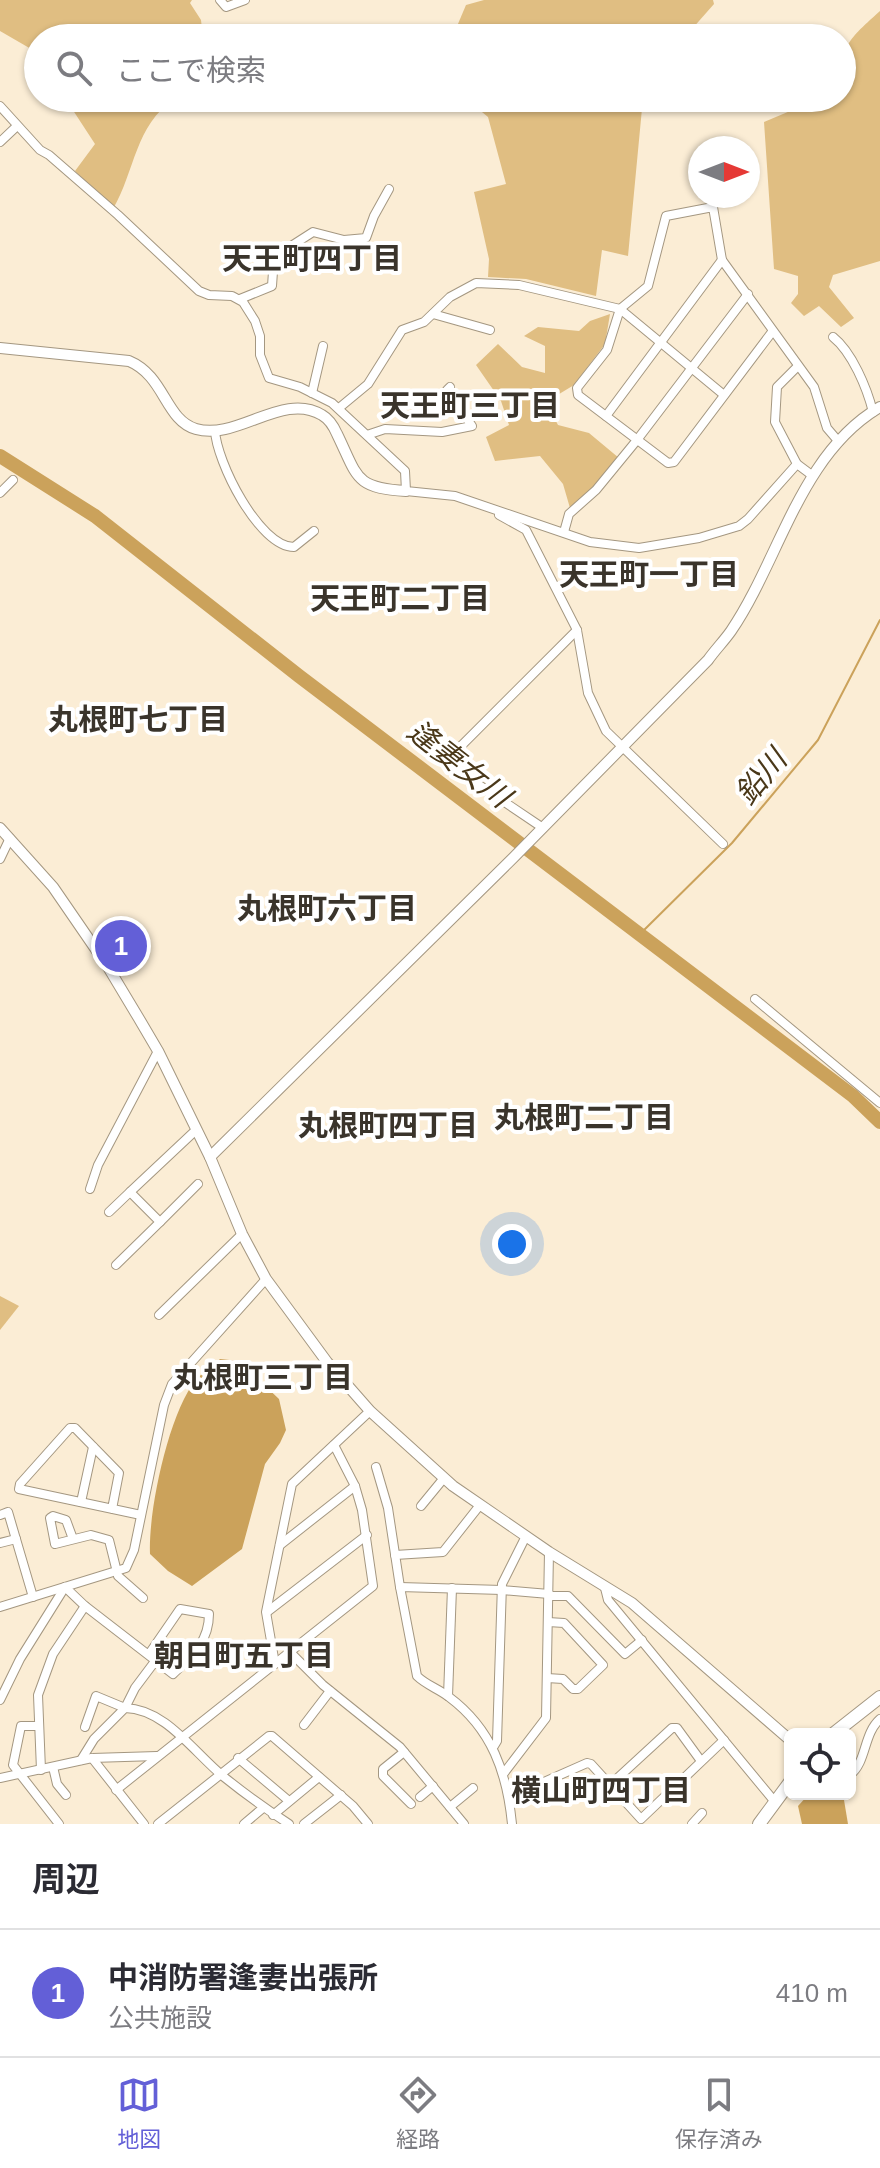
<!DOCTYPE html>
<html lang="ja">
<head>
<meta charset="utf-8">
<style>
	:root { --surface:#fff; --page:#f2f2f3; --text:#2b2b33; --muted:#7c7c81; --line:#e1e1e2; --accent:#635fd7 }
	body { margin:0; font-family:Helvetica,"Noto Sans JP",sans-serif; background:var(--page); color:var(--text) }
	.controls { position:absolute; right:24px; bottom:24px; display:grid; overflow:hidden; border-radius:12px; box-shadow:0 2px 6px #0004 }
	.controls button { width:72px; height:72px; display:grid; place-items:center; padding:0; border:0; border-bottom:2px solid var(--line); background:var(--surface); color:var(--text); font:40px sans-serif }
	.compass { position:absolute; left:688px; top:136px; width:72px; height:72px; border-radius:50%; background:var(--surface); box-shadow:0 2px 6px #0004; rotate:90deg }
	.you { position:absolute; left:512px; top:1244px; width:28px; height:28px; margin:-20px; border:6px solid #fff; border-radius:50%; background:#1a73e8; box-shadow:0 0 0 12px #1a73e833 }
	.badge { display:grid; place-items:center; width:52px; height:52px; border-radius:50%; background:var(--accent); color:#fff; font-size:26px; font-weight:700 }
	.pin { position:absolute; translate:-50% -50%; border:4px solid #fff; box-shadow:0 2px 8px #0006 }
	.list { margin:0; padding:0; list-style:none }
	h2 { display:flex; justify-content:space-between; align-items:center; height:104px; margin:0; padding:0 32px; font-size:34px }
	h2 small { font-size:26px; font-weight:400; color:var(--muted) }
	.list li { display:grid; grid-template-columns:52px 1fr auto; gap:24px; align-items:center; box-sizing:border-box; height:128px; padding:0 32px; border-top:2px solid var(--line) }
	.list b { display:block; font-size:30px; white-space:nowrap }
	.list p { margin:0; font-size:26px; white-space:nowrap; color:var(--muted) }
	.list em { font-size:26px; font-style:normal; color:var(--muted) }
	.icon { flex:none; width:44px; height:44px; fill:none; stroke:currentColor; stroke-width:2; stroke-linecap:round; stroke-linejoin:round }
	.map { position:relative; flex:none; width:880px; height:1824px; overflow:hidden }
	.search { position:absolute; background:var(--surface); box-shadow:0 2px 6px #0004; left:24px; right:24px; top:24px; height:88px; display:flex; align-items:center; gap:20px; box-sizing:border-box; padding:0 28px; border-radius:44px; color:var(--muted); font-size:30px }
	.sheet { height:232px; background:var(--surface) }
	nav { display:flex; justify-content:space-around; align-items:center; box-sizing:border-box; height:112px; border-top:2px solid var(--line); background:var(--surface); font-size:22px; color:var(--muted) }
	nav a { display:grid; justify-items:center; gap:4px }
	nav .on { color:var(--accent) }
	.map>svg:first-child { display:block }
	.green { fill:#e0be82 }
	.water { fill:#cba25b }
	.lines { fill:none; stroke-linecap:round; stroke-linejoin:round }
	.stream { stroke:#cba25b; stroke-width:2 }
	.river { stroke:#cba25b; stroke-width:14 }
	.minor-casing { stroke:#a49781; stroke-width:10 }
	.tertiary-casing { stroke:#a49781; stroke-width:12 }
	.trunk-casing { stroke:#a49781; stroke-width:14 }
	.minor { stroke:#fff; stroke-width:8 }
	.tertiary { stroke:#fff; stroke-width:10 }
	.trunk { stroke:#fff; stroke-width:12 }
	.labels { text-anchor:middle; stroke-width:8; stroke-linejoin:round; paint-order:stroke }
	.neighbourhood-label { font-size:30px; font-weight:bold; fill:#3a342b; stroke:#fff }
	.water-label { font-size:30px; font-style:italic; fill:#4a3819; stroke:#fff }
</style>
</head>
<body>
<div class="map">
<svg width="880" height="1824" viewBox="0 0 880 1824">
	<rect width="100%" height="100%" fill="#fbedd5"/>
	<!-- green -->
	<g class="green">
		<path d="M0,0H192L190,3L201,20L203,38H38V53L0,31Z"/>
		<path d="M484,0H713L714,4L684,38H452L466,5Z"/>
		<path d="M880,11V261L833,275L829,287L854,318L841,327L819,306L804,316L791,303L798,294V276L774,269L764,122L821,98H842C842,46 841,46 880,11Z"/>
		<path d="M65,98H175C134,127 136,169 113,209L75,171L95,144Z"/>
		<path d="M465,98H643L628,256L602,250L596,296L526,279L488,277L489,259L474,192L506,184L488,117Z"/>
		<path d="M610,314L605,344L574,385L546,402L558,425L589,433L619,458L594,490L570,508L563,484L540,456L495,461L486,437L509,425L501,401L476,365L498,344L522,367L545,373V346L524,336L538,327L579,331L590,321Z"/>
		<path d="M0,1296L19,1306L0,1330Z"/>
	</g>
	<!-- water -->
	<g class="water">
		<path d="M220,1359L239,1361L279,1399L286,1430L280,1443L265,1464L242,1549L192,1586L168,1571L150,1554C148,1511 169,1412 196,1380C203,1372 213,1366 220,1359Z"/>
		<path d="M809,1794H843L848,1824H802L798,1806Z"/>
	</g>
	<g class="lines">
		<!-- stream -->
		<path class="stream" d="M639,935L732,843L818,740L880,620"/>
		<!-- river -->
		<path class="river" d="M0,456L95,516L299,676L853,1096L880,1122"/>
		<!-- minor casing -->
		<g class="minor-casing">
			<g id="minor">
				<path d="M220,0L226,7L245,0"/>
				<path d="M0,106L40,150L49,155L118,215L199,291L209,295L232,296L243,302L255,321L260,336V355L269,378L300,387L332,403L405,471L406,491L455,496L590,542L639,548L699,538L739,526L748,519L797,464L813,476"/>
				<path d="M0,142L17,126"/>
				<path d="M240,299L272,286L274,257L313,232L344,240L366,238L374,216L389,189"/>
				<path d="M433,314L490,330"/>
				<path d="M772,332L674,462L668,463L578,395L577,388L607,350L620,309L648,286L666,216L713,207L722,260L814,387L827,428L839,442"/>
				<path d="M833,337C852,352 867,388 873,412"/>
				<path d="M312,393L323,346"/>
				<path d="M339,408L368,384L402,330L424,322L450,297L476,283L519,285L620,309L724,395"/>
				<path d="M606,416L722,260"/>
				<path d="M215,430C216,461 259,547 294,547L314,531"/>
				<path d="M367,435L385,429L442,432L472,426L447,390L450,387"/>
				<path d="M797,464L775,422L777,387L798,366"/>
				<path d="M0,493L13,480"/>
				<path d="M499,515L526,530L577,630L588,693L606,731L723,844"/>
				<path d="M564,532L569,514L596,490L637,440L748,294"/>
				<path d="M543,828L445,762L577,630"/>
				<path d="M0,859L10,838"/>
				<path d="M755,999L880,1103"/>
				<path d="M90,1189L98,1165L158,1051"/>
				<path d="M109,1212L130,1192"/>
				<path d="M160,1222L198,1184"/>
				<path d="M116,1265L160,1222L130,1192L196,1130"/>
				<path d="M159,1315L242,1234"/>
				<path d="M376,1467L388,1508L400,1587"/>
				<path d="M81,1502L93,1447"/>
				<path d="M421,1506L444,1478"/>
				<path d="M112,1509L119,1473L75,1428H70L20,1484L19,1489L141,1515"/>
				<path d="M0,1515L8,1512L33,1597"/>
				<path d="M73,1539L66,1520L53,1516L50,1518L55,1544L91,1535L109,1540L118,1576L143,1598"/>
				<path d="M0,1543L16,1539"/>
				<path d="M280,1545L355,1486"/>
				<path d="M395,1555L443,1552L480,1505"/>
				<path d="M65,1587L85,1606L173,1674C192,1656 209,1642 209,1614L180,1609L149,1654"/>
				<path d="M605,1588L608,1600L775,1802"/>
				<path d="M549,1596H568L625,1654L642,1640"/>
				<path d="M0,1607L126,1568L134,1550L164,1405L172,1384L266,1279"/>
				<path d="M267,1612L367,1535"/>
				<path d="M291,1653L323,1685L400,1747L464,1824"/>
				<path d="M275,1664L266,1612L292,1484L370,1411"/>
				<path d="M547,1678L563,1679L573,1689H578L603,1665L564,1623L548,1622"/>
				<path d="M448,1696L452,1588"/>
				<path d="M0,1700L20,1659L65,1587"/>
				<path d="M304,1725L330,1691"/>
				<path d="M39,1726H21L13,1765L59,1824"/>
				<path d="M85,1727L96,1696L125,1708L135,1688L156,1660"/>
				<path d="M494,1746L497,1741L502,1584L526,1536"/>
				<path d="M404,1752L383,1769V1776L411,1804"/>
				<path d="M92,1758L144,1824"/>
				<path d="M238,1758L289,1801"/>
				<path d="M81,1760L94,1739L125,1708C166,1709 194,1753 224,1777C245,1794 266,1809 289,1824"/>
				<path d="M53,1767L57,1784L66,1795"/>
				<path d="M41,1770L38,1695L53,1654L85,1606"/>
				<path d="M504,1773L546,1718L549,1552"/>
				<path d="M850,1775C867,1762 863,1734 880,1719"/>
				<path d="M0,1778L92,1758L157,1756"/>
				<path d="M610,1785L672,1728H677L701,1761"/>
				<path d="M116,1790L373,1586L362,1510L355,1486L334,1445"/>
				<path d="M420,1797L433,1786"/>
				<path d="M510,1797L587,1763L591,1764L641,1819L724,1740"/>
				<path d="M450,1807L473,1788"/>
				<path d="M273,1815L319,1777"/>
				<path d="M158,1824L269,1736H272L353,1806L368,1824"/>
				<path d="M244,1824L263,1808"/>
				<path d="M304,1824L341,1795"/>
				<path d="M512,1824C507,1773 492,1729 449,1697C439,1689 426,1685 417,1676L400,1587L502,1590L549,1594"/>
				<path d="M692,1824L702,1813"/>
			</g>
		</g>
		<!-- tertiary casing -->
		<g class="tertiary-casing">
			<g id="tertiary">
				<path d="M0,348L129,361C165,376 165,420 196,429C237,441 283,391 322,415C329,419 334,427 337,434C358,477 354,488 406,491"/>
				<path d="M0,828L53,887L108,967L138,1017L158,1051L210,1157L242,1234L266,1279L327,1362L370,1411L453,1486L549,1552L632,1603L790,1740"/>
				<path d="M210,1157L514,857L708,660C715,650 724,641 731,631C780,559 800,454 880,407"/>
			</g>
		</g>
		<!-- trunk casing -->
		<g class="trunk-casing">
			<g id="trunk">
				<path d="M833,1734L880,1697"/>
				<path d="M759,1824L790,1782"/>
			</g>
		</g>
		<!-- minor -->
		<use href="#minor" class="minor"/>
		<!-- tertiary -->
		<use href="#tertiary" class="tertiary"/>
		<!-- trunk -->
		<use href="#trunk" class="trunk"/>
	</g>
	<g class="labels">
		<!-- neighbourhood labels -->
		<g class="neighbourhood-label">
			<text x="312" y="269">天王町四丁目</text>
			<text x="470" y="416">天王町三丁目</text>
			<text x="649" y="585">天王町一丁目</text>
			<text x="400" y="609">天王町二丁目</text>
			<text x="138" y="730">丸根町七丁目</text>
			<text x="327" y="919">丸根町六丁目</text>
			<text x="584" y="1128">丸根町二丁目</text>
			<text x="388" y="1136">丸根町四丁目</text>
			<text x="263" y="1388">丸根町三丁目</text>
			<text x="244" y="1666">朝日町五丁目</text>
			<text x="601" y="1801">横山町四丁目</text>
		</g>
		<!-- water labels -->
		<g class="water-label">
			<text transform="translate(459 764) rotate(38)" y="10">逢妻女川</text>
			<text transform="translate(761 777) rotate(-50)" y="10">鉛川</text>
		</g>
	</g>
</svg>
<div class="controls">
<button><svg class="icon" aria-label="locate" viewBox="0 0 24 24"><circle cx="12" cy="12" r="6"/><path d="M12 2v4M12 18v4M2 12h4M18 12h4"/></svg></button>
</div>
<svg class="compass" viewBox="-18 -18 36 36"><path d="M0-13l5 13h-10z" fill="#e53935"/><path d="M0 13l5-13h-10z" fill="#7c7c81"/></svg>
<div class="you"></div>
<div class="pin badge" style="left:121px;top:946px">1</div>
<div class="search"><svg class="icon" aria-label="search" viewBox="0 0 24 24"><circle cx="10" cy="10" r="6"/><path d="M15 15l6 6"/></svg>ここで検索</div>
</div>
<section class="sheet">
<h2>周辺<small></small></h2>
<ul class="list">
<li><span class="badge">1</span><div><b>中消防署逢妻出張所</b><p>公共施設</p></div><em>410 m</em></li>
</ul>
</section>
<nav>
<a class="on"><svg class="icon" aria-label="map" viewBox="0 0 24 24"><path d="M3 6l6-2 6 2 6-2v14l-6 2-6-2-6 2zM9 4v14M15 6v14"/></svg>地図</a>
<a><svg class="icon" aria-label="directions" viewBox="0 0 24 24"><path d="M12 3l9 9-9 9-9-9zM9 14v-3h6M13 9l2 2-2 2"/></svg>経路</a>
<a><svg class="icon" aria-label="saved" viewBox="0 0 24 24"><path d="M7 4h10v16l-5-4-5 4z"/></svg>保存済み</a>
</nav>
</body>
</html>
